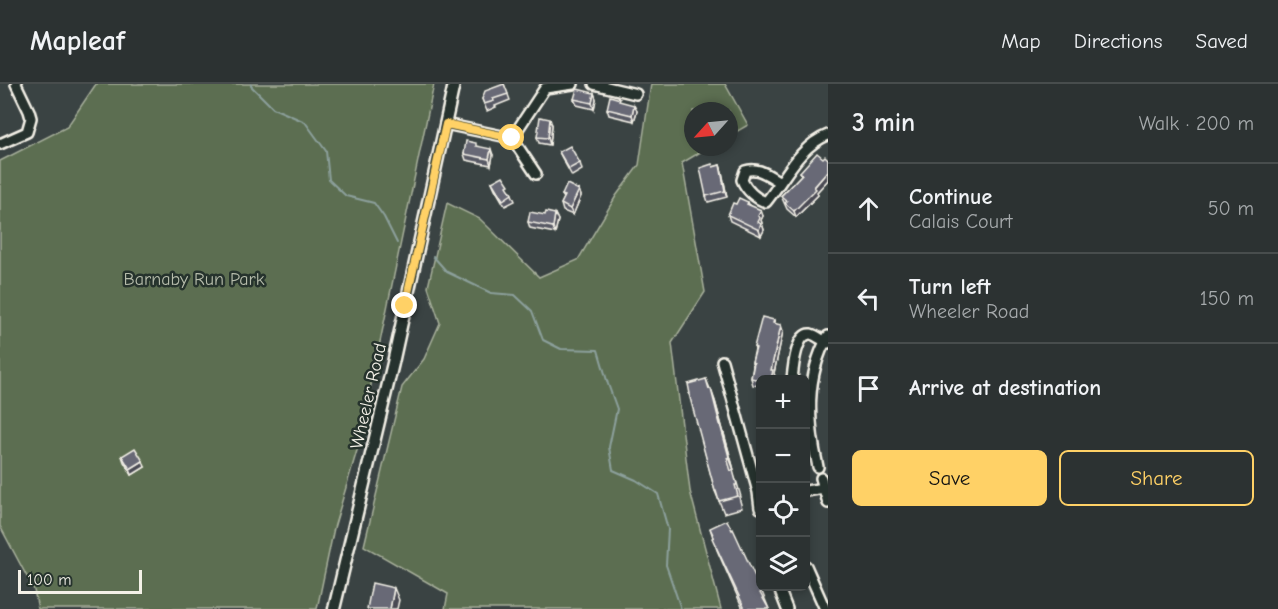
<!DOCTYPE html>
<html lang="en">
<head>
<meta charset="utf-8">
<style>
	:root { --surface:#2c3232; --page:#383e3e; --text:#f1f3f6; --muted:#a6aaac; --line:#484d4d; --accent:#ffd166 }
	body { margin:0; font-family:"Comic Neue",sans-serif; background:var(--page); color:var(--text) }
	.controls { position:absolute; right:18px; bottom:18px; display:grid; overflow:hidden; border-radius:9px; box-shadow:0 3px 9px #0003 }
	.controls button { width:54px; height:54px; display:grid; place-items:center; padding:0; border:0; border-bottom:2px solid var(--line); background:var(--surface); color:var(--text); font:30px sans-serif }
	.compass { position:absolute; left:684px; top:18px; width:54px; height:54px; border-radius:50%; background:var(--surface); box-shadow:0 3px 9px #0003; rotate:243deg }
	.scale { position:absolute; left:18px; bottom:15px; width:124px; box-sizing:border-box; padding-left:6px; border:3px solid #f4f1e8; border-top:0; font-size:16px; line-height:21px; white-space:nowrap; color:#f4f1e8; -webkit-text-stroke:4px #26332d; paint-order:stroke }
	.stop { position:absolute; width:18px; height:18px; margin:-14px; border:4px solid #ffd166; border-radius:50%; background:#fff }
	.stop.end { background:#ffd166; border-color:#fff; box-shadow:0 2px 6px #0008 }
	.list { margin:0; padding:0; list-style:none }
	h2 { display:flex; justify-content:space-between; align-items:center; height:78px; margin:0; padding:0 24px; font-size:26px }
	h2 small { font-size:20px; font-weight:400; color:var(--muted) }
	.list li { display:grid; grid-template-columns:39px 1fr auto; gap:18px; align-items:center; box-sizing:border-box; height:90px; padding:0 24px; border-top:2px solid var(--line) }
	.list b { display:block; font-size:22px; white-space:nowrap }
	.list p { margin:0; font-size:20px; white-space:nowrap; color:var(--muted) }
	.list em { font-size:20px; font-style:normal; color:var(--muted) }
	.actions { display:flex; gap:12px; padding:18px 24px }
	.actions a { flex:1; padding:14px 0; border:2px solid var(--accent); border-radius:9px; text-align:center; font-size:21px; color:var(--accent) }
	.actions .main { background:var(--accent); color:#111 }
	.icon { flex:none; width:33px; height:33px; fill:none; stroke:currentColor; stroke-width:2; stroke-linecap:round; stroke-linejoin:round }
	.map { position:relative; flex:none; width:828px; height:525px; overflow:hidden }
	header { display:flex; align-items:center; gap:36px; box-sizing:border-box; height:84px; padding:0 30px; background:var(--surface); border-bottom:2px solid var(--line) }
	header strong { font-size:28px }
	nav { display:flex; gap:33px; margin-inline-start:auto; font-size:21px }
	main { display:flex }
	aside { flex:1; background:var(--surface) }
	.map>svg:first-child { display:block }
	.green { fill:#5c6e51; stroke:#a8b09c; stroke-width:1.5 }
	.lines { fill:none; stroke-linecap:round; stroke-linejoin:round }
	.stream { stroke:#8ca09c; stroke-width:2 }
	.minor-casing { stroke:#f4f1e8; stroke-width:14 }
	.major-casing { stroke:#f4f1e8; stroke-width:15 }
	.minor { stroke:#26332d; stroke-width:9 }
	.major { stroke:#26332d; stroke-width:10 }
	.wall { fill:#595a65; stroke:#f4f1e8; stroke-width:1.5 }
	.shaded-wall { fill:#484a53; stroke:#f4f1e8; stroke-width:1.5 }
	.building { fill:#676976; stroke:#f4f1e8; stroke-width:1.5 }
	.route { stroke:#ffd166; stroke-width:8 }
	.labels { text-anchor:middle; stroke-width:5; stroke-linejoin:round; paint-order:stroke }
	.park-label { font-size:18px; fill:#b7bdac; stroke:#26332d }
	.street-label { font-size:18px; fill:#f4f1e8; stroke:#26332d }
</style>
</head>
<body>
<header>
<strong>Mapleaf</strong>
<nav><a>Map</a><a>Directions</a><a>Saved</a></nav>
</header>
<main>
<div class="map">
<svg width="828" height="525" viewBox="0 0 828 525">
	<rect width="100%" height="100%" fill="#3a4343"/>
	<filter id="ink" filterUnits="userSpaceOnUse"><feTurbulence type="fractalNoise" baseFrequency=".0167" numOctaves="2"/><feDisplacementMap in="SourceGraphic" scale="12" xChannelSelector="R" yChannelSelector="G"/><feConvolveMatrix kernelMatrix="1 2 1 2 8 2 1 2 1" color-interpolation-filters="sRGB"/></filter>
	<g filter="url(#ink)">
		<!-- green -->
		<g class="green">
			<path d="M96,0H434L358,363L334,444L317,525H38L34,506L0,442V77L67,43Z"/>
			<path d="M651,0H725L748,41L729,52V27H693V63H709L682,79L705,208L672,259L690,407L721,525H445L448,510L364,462L402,303L424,275L440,239L428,203L447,119L480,135L539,193L578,176L616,112L639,81Z"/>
		</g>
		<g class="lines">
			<!-- stream -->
			<g class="stream">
				<path d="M251,0V2L273,24L305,38L326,67L329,96L346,112L374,119L384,133L397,159"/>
				<path d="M433,172L447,188L491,209L515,211L532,227L543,256L561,265L598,266L608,300L617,325L609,363L613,386L636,396L658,410L668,445L666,481L681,525"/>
			</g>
			<!-- minor casing -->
			<g class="minor-casing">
				<g id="minor">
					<path d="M594,0L636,10"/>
					<path d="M445,40L512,54L536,90"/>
					<path d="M512,54L545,4L573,0"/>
					<path d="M0,60L27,48L31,34L29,27L16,0"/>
					<path d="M780,98C769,92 758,82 745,87L742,96C746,106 756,115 766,118C785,95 799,62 828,51"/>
					<path d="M722,277L758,408L760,424"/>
					<path d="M792,296C793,285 796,248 811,250C816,251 823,257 828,259"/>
					<path d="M818,383C808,339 805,293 828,252"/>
					<path d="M821,394L828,419"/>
					<path d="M806,407L824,404"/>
					<path d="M806,482L825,525"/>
					<path d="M778,502L787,525"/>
				</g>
			</g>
			<!-- major casing -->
			<g class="major-casing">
				<path id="major" d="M334,525L393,279L454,0"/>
			</g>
			<!-- minor -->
			<use href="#minor" class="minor"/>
			<!-- major -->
			<use href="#major" class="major"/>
		</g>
		<!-- wall -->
		<g class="wall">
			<path d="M504,0L510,16L495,22L496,23L487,27L482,15Z"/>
			<path d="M594,9L596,15L594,25L577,21L574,15Z"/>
			<path d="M621,18L637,27L634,37L609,31L607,25Z"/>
			<path d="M552,41L550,61L539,59L537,53Z"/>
			<path d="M559,68L580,79L582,86L572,92L562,74Z"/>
			<path d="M464,70L493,71L491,81L466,76Z"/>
			<path d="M823,74L828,75V96L817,108L818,111L796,133L787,125L781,112L801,91L800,88Z"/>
			<path d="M720,81L722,88L727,113L708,118L706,112L713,83Z"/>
			<path d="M492,98L511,107V108L515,117L505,122L495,105Z"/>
			<path d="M579,106L581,112L573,131L563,127L561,120L564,114L562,111Z"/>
			<path d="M748,118L749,120L763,132L761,136L764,146L761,152L730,137L728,131L736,120Z"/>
			<path d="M555,130L558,136L555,149L530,144L528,138Z"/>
			<path d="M774,236L775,239L783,247L774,289L775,293L774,296H760V302L753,301L751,294L753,282L752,278L755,265L754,263Z"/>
			<path d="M706,295L715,317L734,386L732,387L737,399L741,413H739L742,424L724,429L715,407L690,310Z"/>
			<path d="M122,372L145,383L132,391L124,378Z"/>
			<path d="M710,444L762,508L769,525H743L717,466Z"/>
		</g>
		<!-- shaded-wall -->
		<g class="shaded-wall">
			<path d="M594,9L596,15L594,25L592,19Z"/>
			<path d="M634,21L637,27L634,37L632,31Z"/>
			<path d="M550,35L552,41L550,61L548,54Z"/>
			<path d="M491,65L493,71L491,81L489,75Z"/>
			<path d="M720,81L722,88L727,113L725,107Z"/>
			<path d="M828,87V96L817,108L818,111L796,133L794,127Z"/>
			<path d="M579,106L581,112L573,131L570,125Z"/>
			<path d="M761,126L763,132L761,136L764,146L761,152L759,146L758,132Z"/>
			<path d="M555,130L558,136L555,149L553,143Z"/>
			<path d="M781,241L783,247L774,289L775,293L774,296H771V286Z"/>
			<path d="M711,305L715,317L734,386L729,373Z"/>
			<path d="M143,377L145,383L132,391L130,385Z"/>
			<path d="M394,504L399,516L397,525H390Z"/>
		</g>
		<!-- building -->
		<g class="building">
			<path d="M504,0L508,10L493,15L494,17L484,20L482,15L485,7Z"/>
			<path d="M577,5L594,9L592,19L574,15Z"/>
			<path d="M610,12L620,15L619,17L634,21L632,31L607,25Z"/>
			<path d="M540,33L550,35L548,54L537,53Z"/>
			<path d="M466,57L476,59V62L491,65L489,75L464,70Z"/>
			<path d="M570,62L580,79L569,85L559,68Z"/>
			<path d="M817,69L823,74L825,72L828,75V87L814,103L816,105L794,127L785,119L787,117L781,112L802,90L800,88Z"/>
			<path d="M712,80L713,83L720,81L725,107L706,112L700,84Z"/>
			<path d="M503,92L509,101L507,102L512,110L503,116L492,98Z"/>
			<path d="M567,100L579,106L570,125L561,120L565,112L562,111Z"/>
			<path d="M739,114L748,118L747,120L761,126L758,132L760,134L758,138L761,140L759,146L728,131L733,119L736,120Z"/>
			<path d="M530,128L545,131L546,128L555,130L553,143L528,138Z"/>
			<path d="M762,233L774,236L773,239L781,241L771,286H773L771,296L763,294V296H760L751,294L754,279L752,278L756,264L754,263Z"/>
			<path d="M706,295L709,305H711L717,329L729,373L727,374L731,387L733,386L737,401H735L738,412L719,417L716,407H715L689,310H690L688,300Z"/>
			<path d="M135,364L143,377L130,385L122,372Z"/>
			<path d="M727,436L732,446L733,445L762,508L760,509L769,525H745L712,454L714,453L710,444Z"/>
			<path d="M372,499L394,504L390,525H367Z"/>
		</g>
	</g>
	<g class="lines" filter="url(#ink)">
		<!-- route -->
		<path class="route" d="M405,222L446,40L512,54"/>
	</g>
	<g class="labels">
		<!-- park labels -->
		<g class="park-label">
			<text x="194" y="201">Barnaby Run Park</text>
		</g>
		<!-- street labels -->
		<g class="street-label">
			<text transform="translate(368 312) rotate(-77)" y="6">Wheeler Road</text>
		</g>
	</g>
</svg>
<div class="controls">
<button>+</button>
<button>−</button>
<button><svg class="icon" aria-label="locate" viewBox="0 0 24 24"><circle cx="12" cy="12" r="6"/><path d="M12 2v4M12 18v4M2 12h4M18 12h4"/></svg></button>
<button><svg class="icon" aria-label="layers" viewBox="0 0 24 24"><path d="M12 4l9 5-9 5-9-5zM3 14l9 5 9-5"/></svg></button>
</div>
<svg class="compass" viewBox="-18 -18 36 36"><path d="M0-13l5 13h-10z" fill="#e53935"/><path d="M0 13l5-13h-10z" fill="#a6aaac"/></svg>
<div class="scale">100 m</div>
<div class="stop" style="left:512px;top:54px"></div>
<div class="stop end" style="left:405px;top:222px"></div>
</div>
<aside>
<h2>3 min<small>Walk · 200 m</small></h2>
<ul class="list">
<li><svg class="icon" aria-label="ahead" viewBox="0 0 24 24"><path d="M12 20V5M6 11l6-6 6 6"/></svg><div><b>Continue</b><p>Calais Court</p></div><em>50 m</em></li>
<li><svg class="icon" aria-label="left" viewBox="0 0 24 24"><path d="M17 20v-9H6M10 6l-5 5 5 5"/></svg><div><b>Turn left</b><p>Wheeler Road</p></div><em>150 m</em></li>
<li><svg class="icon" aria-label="arrive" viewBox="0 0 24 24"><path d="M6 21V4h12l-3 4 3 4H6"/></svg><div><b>Arrive at destination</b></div></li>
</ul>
<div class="actions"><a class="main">Save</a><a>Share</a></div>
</aside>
</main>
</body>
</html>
